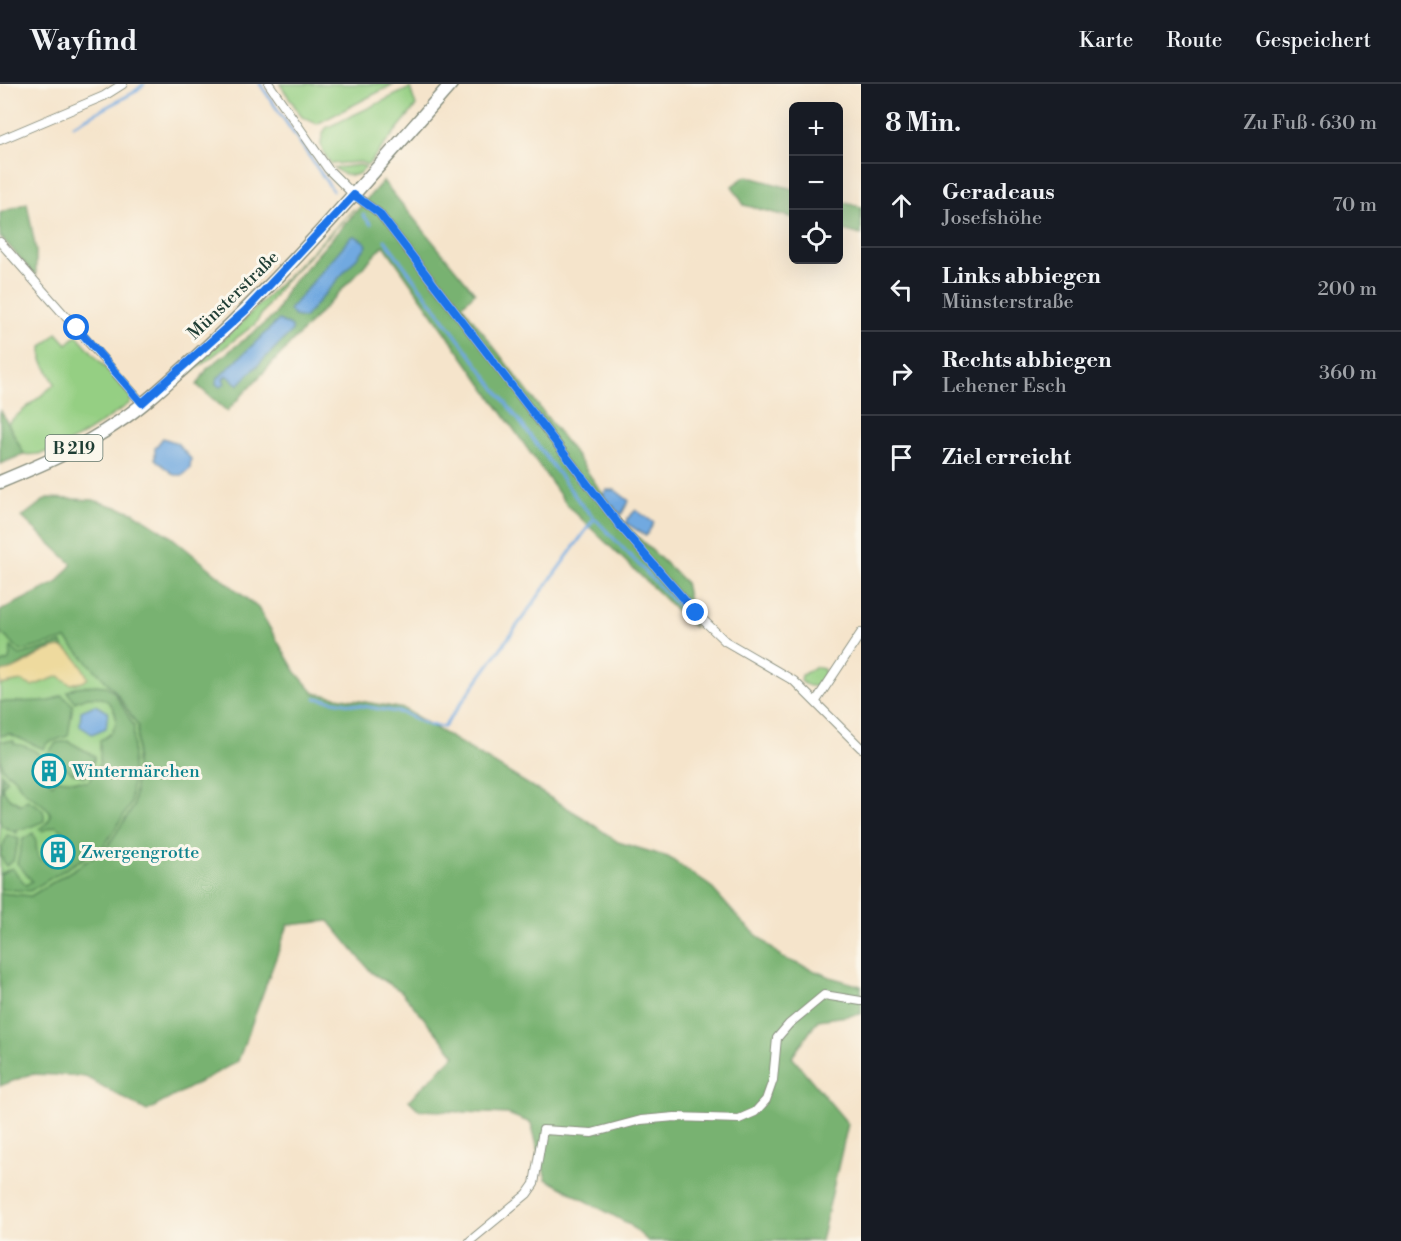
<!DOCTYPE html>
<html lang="de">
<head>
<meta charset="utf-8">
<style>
	:root { --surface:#171b24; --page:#242831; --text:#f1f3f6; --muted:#9ea1a6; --line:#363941 }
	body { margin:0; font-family:"Libre Bodoni",serif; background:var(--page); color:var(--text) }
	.controls { position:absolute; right:18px; top:18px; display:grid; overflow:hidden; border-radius:9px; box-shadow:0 6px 24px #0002 }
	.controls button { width:54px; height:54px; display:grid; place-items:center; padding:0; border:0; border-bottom:2px solid var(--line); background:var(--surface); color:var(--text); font:30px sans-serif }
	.stop { position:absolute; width:18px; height:18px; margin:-14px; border:4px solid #1a73e8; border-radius:50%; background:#fff }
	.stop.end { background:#1a73e8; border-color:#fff; box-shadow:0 2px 6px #0008 }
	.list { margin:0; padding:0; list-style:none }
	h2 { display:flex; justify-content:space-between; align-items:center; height:78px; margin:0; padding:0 24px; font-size:26px }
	h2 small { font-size:20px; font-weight:400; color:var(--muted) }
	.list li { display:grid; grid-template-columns:39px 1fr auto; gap:18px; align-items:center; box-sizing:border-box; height:84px; padding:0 24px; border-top:2px solid var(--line) }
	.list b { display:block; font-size:22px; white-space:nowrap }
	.list p { margin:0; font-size:20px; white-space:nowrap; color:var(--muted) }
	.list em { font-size:20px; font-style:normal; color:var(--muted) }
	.icon { flex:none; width:33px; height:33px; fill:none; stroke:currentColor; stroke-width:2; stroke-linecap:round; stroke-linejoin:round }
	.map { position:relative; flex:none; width:861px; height:1157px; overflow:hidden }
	header { display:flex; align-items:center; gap:36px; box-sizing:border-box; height:84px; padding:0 30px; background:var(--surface); border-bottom:2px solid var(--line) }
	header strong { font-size:28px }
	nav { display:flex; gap:33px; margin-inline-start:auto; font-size:21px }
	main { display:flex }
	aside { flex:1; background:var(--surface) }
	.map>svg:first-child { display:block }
	.green { fill:#95cf83; stroke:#5a865c; stroke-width:1.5 }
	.forest { fill:#78b271; stroke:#4c7852; stroke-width:1.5 }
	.sand { fill:#eeda9e; stroke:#868c69; stroke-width:1.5 }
	.water { fill:#71a9e0; stroke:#48738a; stroke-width:1.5 }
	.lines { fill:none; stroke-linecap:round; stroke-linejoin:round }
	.stream { stroke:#71a9e0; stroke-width:3 }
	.minor-casing { stroke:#8a9080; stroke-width:10 }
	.primary-casing { stroke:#8a9080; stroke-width:15 }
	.minor { stroke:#fff; stroke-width:8 }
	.primary { stroke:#fff; stroke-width:12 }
	.route { stroke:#1a73e8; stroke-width:8 }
	.labels { text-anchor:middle; stroke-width:6; stroke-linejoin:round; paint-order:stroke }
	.shield { fill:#fbf7ec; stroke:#61756b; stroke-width:1.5 }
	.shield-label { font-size:16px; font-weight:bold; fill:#1f3d34 }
	.street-label { font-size:18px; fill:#1f3d34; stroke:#fbf7ec }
	.culture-label { font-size:18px; fill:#0d838f; stroke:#fbf7ec; text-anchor:start }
</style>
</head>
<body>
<header>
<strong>Wayfind</strong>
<nav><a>Karte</a><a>Route</a><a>Gespeichert</a></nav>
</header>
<main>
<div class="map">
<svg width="861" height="1157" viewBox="0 0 861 1157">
	<rect width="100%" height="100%" fill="#fbf7ec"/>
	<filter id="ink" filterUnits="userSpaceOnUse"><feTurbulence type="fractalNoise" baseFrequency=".0167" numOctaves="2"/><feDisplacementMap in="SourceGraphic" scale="12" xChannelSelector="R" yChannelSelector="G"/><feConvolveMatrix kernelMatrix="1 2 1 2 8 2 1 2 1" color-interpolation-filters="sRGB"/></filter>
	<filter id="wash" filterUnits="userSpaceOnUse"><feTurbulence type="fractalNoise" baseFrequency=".008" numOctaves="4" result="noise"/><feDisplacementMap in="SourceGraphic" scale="24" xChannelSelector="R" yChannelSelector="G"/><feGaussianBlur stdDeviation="1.35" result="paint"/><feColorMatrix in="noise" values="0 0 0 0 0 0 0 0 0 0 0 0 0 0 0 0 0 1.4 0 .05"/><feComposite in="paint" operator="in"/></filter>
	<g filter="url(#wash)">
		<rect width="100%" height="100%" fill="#f5e4cb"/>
		<!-- green -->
		<g class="green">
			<path d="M280,0H394L317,40L302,33Z"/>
			<path d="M410,4L416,22L368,81L360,78L331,80C321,66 317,60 326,44Z"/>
			<path d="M359,81L366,83C357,95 345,93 334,84Z"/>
			<path d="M354,125L283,199L255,240L188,291L187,288L246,234Z"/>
			<path d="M57,249L67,260L77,251L131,313L130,319C105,336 54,376 24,370L8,339L55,300L42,276V263Z"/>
			<path d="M0,548L21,567L66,554L115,607L138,642L134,722L105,766L31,812L0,809Z"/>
			<path d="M815,583L824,585L826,596C819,603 809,605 801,597L802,591Z"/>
		</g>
		<!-- forest -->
		<g class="forest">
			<path d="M746,92L793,105V134L744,121L732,102Z"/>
			<path d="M383,97L475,209L462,221L578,374L621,437L685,498L694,543L567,421L384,161L227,327L197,301L207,285L275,231L287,205Z"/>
			<path d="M838,117L861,123V151L839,145Z"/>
			<path d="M27,119L36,167V192L0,152V129Z"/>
			<path d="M0,325L24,370L0,380Z"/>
			<path d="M47,414L93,416L133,428L169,451L258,524L295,587L314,609L404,625L582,733L618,758L668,773L710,802L742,838L783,874L830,893L861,902V930L818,936L792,973L848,1040L821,1157H648L629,1140L546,1095L531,1039L508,1030L419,1026L409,1016L455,971L401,907L372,889L329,837L288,841L238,977L147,1027L84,992L31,990L0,1002V809L31,812L105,766L134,722L138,642L115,607L66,555L21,567L0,548V527L58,498L72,480L22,433Z"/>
			<path d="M62,559L64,564C40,559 23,587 0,588V580L9,576L11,563L20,571Z"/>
			<path d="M96,601L106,602L114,608L134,642L131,720L104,762L30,807L0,805V790L12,784L26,801L32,797L17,779L23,755L33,749C42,765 27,769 52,782L72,768V754L56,742L42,747L39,745C68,727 34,718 23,706C19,703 18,698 15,694C11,691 6,689 3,685C0,677 0,666 0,657H14V660C24,661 33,664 41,672L35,686L53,700L57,695L88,698L100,679V656C132,644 112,597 75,618L67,608L76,603Z"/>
			<path d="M62,611L73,621L68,652L47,659L44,665L9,650L0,652V618L50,617Z"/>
			<path d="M68,657L95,672L90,689L85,693L73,689L47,670L56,659Z"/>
			<path d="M2,690L7,696L2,704L9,714L21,721L27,716C38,722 46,724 44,737L25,745H17V749L0,741Z"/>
			<path d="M7,751L19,755L13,777L6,782L0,770Z"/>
		</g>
		<!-- sand -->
		<path class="sand" d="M59,563C74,566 82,582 88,594L83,598L70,600L59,592L32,602L21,597L0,601V588C23,586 36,567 59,563Z"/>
		<!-- water -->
		<g class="water">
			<path d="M355,152L365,158L367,162L304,234L294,232L289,226L351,153Z"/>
			<path d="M279,236L292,243V247L238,301L227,291L223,295L225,299L220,303L216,300L217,295Z"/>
			<path d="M163,354L177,359L191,375L190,385L183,391H174L155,375V364Z"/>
			<path d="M606,406H615L629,417L621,431L603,412Z"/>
			<path d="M636,426L654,439L646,452L626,439L627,435Z"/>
			<path d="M95,621L108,628L106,644L92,650L80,642L81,627Z"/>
		</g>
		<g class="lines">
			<!-- stream -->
			<g class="stream">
				<path d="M260,0L333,107"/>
				<path d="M73,41L133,9L144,0"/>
				<path d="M363,131L371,140"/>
				<path d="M385,156L581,420L680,524"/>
				<path d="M316,614L403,629L428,641L444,643L594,435"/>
			</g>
		</g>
	</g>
	<g filter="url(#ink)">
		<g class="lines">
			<!-- minor casing -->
			<g class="minor-casing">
				<g id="minor">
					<path d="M269,0L328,85L354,111L379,129L620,442L696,529L725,557L794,597L861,664"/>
					<path d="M0,56L104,12L123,0"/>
					<path d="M0,158L142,319"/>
					<path d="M816,617L861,549"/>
					<path d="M470,1157L527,1110L534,1100L543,1046L592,1049L641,1036L675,1033L739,1035L755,1028L766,1016L773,996L777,954L789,940L824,911L861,917"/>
				</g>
			</g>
			<!-- primary casing -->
			<g class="primary-casing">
				<path id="primary" d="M0,398C41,381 81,364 117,339C146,320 171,295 197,272C289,188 369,93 451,0"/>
			</g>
			<!-- minor -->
			<use href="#minor" class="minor"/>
			<!-- primary -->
			<use href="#primary" class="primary"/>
		</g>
	</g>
	<g class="lines" filter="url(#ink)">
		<!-- route -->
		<path class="route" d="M77,244L142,319L245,227L354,111L379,129L620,442L696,529"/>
	</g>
	<!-- icons -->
	<defs>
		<g id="building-ring" transform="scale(1.725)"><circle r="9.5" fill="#fbf7ec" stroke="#0f9aa8" stroke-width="1.5"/><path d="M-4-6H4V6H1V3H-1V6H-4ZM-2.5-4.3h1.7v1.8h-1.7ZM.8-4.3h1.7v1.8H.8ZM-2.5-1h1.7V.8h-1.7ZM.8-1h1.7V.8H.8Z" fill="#0f9aa8"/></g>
	</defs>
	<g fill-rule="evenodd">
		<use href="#building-ring" x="49" y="687"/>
		<use href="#building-ring" x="58" y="768"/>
	</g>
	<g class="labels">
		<!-- shield labels -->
		<rect class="shield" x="45.5" y="351" width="57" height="26" rx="4.5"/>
		<g class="shield-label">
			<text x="74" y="370">B 219</text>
		</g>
		<!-- street labels -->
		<g class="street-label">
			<text transform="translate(233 211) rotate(-44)" y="6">Münsterstraße</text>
		</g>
		<!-- culture labels -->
		<g class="culture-label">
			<text x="72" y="693">Wintermärchen</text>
			<text x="81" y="774">Zwergengrotte</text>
		</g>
	</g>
</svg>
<div class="controls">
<button>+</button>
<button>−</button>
<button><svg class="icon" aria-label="locate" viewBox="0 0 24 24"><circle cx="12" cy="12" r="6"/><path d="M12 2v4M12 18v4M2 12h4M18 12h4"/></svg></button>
</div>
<div class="stop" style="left:77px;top:244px"></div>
<div class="stop end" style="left:696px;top:529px"></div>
</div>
<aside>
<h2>8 Min.<small>Zu Fuß · 630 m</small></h2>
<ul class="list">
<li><svg class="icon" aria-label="ahead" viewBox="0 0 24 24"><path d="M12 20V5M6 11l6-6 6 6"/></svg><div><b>Geradeaus</b><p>Josefshöhe</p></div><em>70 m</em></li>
<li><svg class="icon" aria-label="left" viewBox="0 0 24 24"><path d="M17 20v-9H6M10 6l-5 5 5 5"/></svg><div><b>Links abbiegen</b><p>Münsterstraße</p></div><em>200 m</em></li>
<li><svg class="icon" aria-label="right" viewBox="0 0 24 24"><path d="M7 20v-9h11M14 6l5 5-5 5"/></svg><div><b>Rechts abbiegen</b><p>Lehener Esch</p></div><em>360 m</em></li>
<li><svg class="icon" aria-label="arrive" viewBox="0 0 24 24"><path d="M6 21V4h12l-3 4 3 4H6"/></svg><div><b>Ziel erreicht</b></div></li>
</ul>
</aside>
</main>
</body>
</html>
